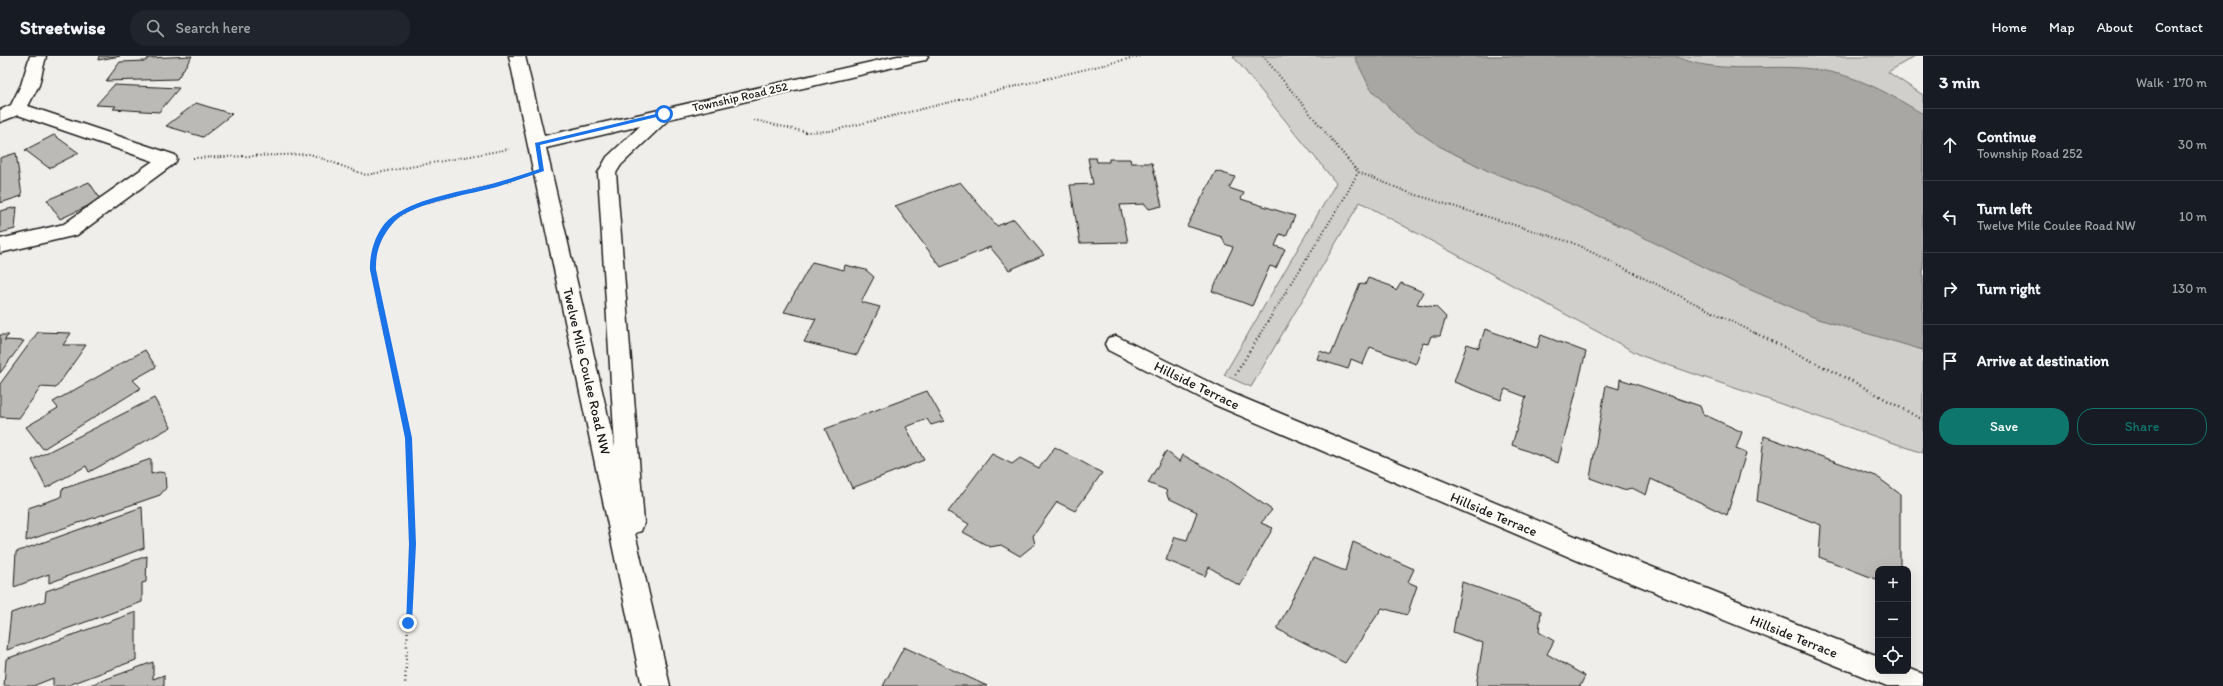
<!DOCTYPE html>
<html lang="en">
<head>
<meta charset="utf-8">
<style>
	:root { --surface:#171b24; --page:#20242c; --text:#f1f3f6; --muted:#9ea1a6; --line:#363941; --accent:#0f766e }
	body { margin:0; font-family:Itim,sans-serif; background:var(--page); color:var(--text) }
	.controls { position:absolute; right:12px; bottom:12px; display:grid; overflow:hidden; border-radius:8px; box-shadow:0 4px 16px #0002 }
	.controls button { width:36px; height:36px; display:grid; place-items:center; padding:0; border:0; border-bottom:1px solid var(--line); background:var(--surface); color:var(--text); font:20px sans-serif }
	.stop { position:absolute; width:12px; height:12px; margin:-9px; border:3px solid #1a73e8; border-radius:50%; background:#fff }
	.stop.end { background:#1a73e8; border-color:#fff; box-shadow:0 1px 4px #0008 }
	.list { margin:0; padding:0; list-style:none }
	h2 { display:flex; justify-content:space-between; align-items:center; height:52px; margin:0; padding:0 16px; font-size:17px }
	h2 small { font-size:13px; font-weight:400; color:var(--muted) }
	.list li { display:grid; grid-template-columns:26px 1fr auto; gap:12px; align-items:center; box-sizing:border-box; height:72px; padding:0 16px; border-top:1px solid var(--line) }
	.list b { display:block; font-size:15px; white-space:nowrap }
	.list p { margin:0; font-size:13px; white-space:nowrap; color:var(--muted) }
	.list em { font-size:13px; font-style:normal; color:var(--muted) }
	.actions { display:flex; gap:8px; padding:12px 16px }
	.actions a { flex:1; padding:9px 0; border:1px solid var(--accent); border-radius:16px; text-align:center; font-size:14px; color:var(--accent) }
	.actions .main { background:var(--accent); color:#fff }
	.icon { flex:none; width:22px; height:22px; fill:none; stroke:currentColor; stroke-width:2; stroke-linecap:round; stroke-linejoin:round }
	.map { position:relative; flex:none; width:1923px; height:630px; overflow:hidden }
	header { display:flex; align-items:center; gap:24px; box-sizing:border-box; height:56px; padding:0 20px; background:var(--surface); border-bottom:1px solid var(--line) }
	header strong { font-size:19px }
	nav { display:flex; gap:22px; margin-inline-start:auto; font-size:14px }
	.search { width:280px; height:36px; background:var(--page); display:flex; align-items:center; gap:10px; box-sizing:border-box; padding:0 14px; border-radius:16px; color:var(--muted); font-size:15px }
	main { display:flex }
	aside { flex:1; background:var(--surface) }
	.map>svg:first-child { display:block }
	.green { fill:#d0cfcc; stroke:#767674 }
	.water { fill:#a8a7a3; stroke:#706f6d }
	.building { fill:#bbbab6; stroke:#1c1c1c }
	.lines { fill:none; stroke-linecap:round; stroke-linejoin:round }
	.minor-casing { stroke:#1c1c1c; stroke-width:3 }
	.path-far1 { stroke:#1c1c1c; stroke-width:2; stroke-dasharray:1 2.5; stroke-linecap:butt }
	.path { stroke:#1c1c1c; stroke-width:2.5; stroke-dasharray:1 3.5; stroke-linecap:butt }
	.minor { fill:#fdfcf7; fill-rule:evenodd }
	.route { fill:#1a73e8 }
	.labels { text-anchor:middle; stroke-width:4; stroke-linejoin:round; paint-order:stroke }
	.far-street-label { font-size:12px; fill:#1c1c1c; stroke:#fdfcf7 }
	.street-label { font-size:14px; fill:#1c1c1c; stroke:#fdfcf7 }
</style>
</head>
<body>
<header>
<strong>Streetwise</strong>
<div class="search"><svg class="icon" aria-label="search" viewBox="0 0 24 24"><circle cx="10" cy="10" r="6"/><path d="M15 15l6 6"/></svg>Search here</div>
<nav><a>Home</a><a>Map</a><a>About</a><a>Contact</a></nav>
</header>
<main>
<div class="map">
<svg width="1923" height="630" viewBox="0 0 1923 630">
	<rect width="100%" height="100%" fill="#f0eeea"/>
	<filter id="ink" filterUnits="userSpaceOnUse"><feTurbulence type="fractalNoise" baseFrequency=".025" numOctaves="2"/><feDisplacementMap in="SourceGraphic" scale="8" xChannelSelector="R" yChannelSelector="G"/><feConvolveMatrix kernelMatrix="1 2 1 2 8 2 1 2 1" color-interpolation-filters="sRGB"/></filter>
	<g filter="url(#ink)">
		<!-- green -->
		<path class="green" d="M1233,0H1915L1888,16L1923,39V397L1642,300L1360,146L1251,331L1224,319L1336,127Z"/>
		<!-- water -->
		<path class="water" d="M1357,0H1675C1714,18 1760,9 1802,12C1852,16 1881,33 1923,58V294L1818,263L1739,229L1625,172L1537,133L1488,115L1439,90L1400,63L1370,32L1355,2Z"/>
		<!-- building -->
		<g class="building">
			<path d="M99,0H120L98,4Z"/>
			<path d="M192,0L177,23L106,25L120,6L146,5L148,2Z"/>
			<path d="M114,29L179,32L159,56L113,53L116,50L96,49Z"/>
			<path d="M196,47L232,58L203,81L166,70Z"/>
			<path d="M54,79L79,97L49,112L25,94Z"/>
			<path d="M16,97L22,140L0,147V102Z"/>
			<path d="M1088,102H1096L1097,106H1109V103H1130L1131,107H1152L1162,150L1149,153L1145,148L1120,149L1128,186L1080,187L1070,129L1093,128Z"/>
			<path d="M1216,115L1235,121L1229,132L1244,137L1241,143L1295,160L1286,180L1280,178L1275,190L1285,193L1276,212L1270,210L1252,250L1212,235L1233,191L1225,188L1222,181L1187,170Z"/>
			<path d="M89,126L101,144L60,163L47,144Z"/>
			<path d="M960,126L997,170L1014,163L1044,199L1009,214L990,191L941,211L895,150Z"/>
			<path d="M17,151L15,173L0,177V155Z"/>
			<path d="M812,206L844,214L845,209L866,214L874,221L861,246L880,251L857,299L804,286L816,263L784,256Z"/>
			<path d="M1368,222L1391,230L1396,235L1401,227L1423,236L1417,248L1436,251L1446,261L1440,280H1431L1428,288L1423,287L1416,308L1370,291L1363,308L1351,303L1348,313L1317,303L1320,295L1331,299L1360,227L1365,229Z"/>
			<path d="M1485,273L1537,292L1541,279L1586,296L1558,407L1512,389L1526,341L1505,333L1501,344L1454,326L1467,288L1479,292Z"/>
			<path d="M38,276L71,277L63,289H86L56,332L41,331L19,362L0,361V328Z"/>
			<path d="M0,279H9L4,284L24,285L0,317Z"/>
			<path d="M145,294L156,311L133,324L141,332L43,393L26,371L58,352L53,346Z"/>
			<path d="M1620,323L1700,350L1703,358L1742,376L1736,393L1746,397L1727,459L1651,423L1646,439L1632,432L1623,434L1590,422L1606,329L1619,333Z"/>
			<path d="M927,335L944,365L931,369L927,363L906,371L924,404L852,432L825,373Z"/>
			<path d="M154,342L171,371L89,416L86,410L46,432L32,404Z"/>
			<path d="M1764,380L1876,420L1900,438V513H1878V524L1819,501L1821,469L1757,445Z"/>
			<path d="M1055,391L1102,417L1075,455L1057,446L1033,480L1035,488L1020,500L1001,489L990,491L963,476L969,468L948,456L992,398L1012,408L1020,402L1039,412Z"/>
			<path d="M1166,395L1180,406L1183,399L1228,424L1272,454L1261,467L1273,472L1240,530L1209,511L1205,520L1166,504L1175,481L1187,484L1197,456L1168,442L1166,434L1148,427Z"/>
			<path d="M151,403V418L159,416L165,417L166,432L160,439L26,485L28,452L61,441L62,433Z"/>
			<path d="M142,451L144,492L49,527V518L14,531L16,496Z"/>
			<path d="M1353,486L1414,513L1408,526L1417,530L1407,559L1382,552L1345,607L1277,573L1313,502L1345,515Z"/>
			<path d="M147,500L146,526L142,527V546L7,594L11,557L45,545L46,535Z"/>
			<path d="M1462,526L1541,555L1539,576L1554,585L1547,598L1585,620L1580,630H1476L1483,587L1453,576Z"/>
			<path d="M136,556V604L66,630H53V622L33,630H4L6,603Z"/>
			<path d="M904,591L987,630H883Z"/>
			<path d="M153,606V623L164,619V630H87Z"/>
		</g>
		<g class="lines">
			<!-- minor casing -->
			<g class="minor-casing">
				<g id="minor">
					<path d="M30,0H46L39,29L28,50L175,99L177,103L175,107L77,179L0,197V183L64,168L153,105L18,59L0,66V54L11,49L21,29Z"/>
					<path d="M509,0H525L544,80L898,0H928L926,4L920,5L669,63L621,109L616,117L644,467L641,475L635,477L670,630H642ZM640,70L607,101L598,117L615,391L546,92Z"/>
					<path d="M1116,280L1229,336L1606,493L1878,600V615H1908V612L1923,618V630H1887L1588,509L1213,348L1108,294L1105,288L1108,282Z"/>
				</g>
			</g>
			<!-- path-far1 -->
			<g class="path-far1">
				<path d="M1263,0L1358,116L1410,137L1573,187L1757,278"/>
				<path d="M754,64L806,76L831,75L1140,0"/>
				<path d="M193,102L310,98L366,119L509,93"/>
				<path d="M386,278C374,222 354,179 419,149L515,123"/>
				<path d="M1260,278L1345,141L1358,116"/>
			</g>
			<!-- path -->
			<g class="path">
				<path d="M386,277L408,382L412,488L405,630"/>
				<path d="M1755,277L1856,327L1923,364"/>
				<path d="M1235,319L1261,277"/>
			</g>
			<!-- minor -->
			<use href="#minor" class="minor"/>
		</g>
	</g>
	<!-- route -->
	<path class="route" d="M664,56L665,59L540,89L544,115C529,120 515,125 500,130C474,138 414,146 395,165C382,179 375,195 376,214L412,382L416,488L412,567L408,570L406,569L409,488L405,382L370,214C369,196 377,171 393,160C422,140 462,136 495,127C510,123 524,118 539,113L535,87Z"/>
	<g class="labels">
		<!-- far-street labels -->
		<g class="far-street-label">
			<text transform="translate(740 41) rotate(-13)" y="4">Township Road 252</text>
		</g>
		<!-- street labels -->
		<g class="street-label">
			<text transform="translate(587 315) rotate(77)" y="5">Twelve Mile Coulee Road NW</text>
			<text transform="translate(1197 329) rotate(26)" y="5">Hillside Terrace</text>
			<text transform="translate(1494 458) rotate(23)" y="5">Hillside Terrace</text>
			<text transform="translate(1794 580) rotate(22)" y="5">Hillside Terrace</text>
		</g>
	</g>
</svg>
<div class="controls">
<button>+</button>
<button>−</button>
<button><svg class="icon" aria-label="locate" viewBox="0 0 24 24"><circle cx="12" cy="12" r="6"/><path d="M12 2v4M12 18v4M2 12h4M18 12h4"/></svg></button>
</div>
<div class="stop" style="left:664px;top:58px"></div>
<div class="stop end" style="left:408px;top:567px"></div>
</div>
<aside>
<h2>3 min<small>Walk · 170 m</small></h2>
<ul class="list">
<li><svg class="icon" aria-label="ahead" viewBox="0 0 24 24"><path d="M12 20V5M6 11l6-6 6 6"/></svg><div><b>Continue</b><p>Township Road 252</p></div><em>30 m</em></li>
<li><svg class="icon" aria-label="left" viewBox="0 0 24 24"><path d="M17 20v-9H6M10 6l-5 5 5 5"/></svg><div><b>Turn left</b><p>Twelve Mile Coulee Road NW</p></div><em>10 m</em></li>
<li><svg class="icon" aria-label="right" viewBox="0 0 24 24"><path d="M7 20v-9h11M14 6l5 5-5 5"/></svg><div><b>Turn right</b></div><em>130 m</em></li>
<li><svg class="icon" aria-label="arrive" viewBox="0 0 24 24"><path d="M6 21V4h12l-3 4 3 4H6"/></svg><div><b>Arrive at destination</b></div></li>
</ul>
<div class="actions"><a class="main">Save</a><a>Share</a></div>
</aside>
</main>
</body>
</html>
